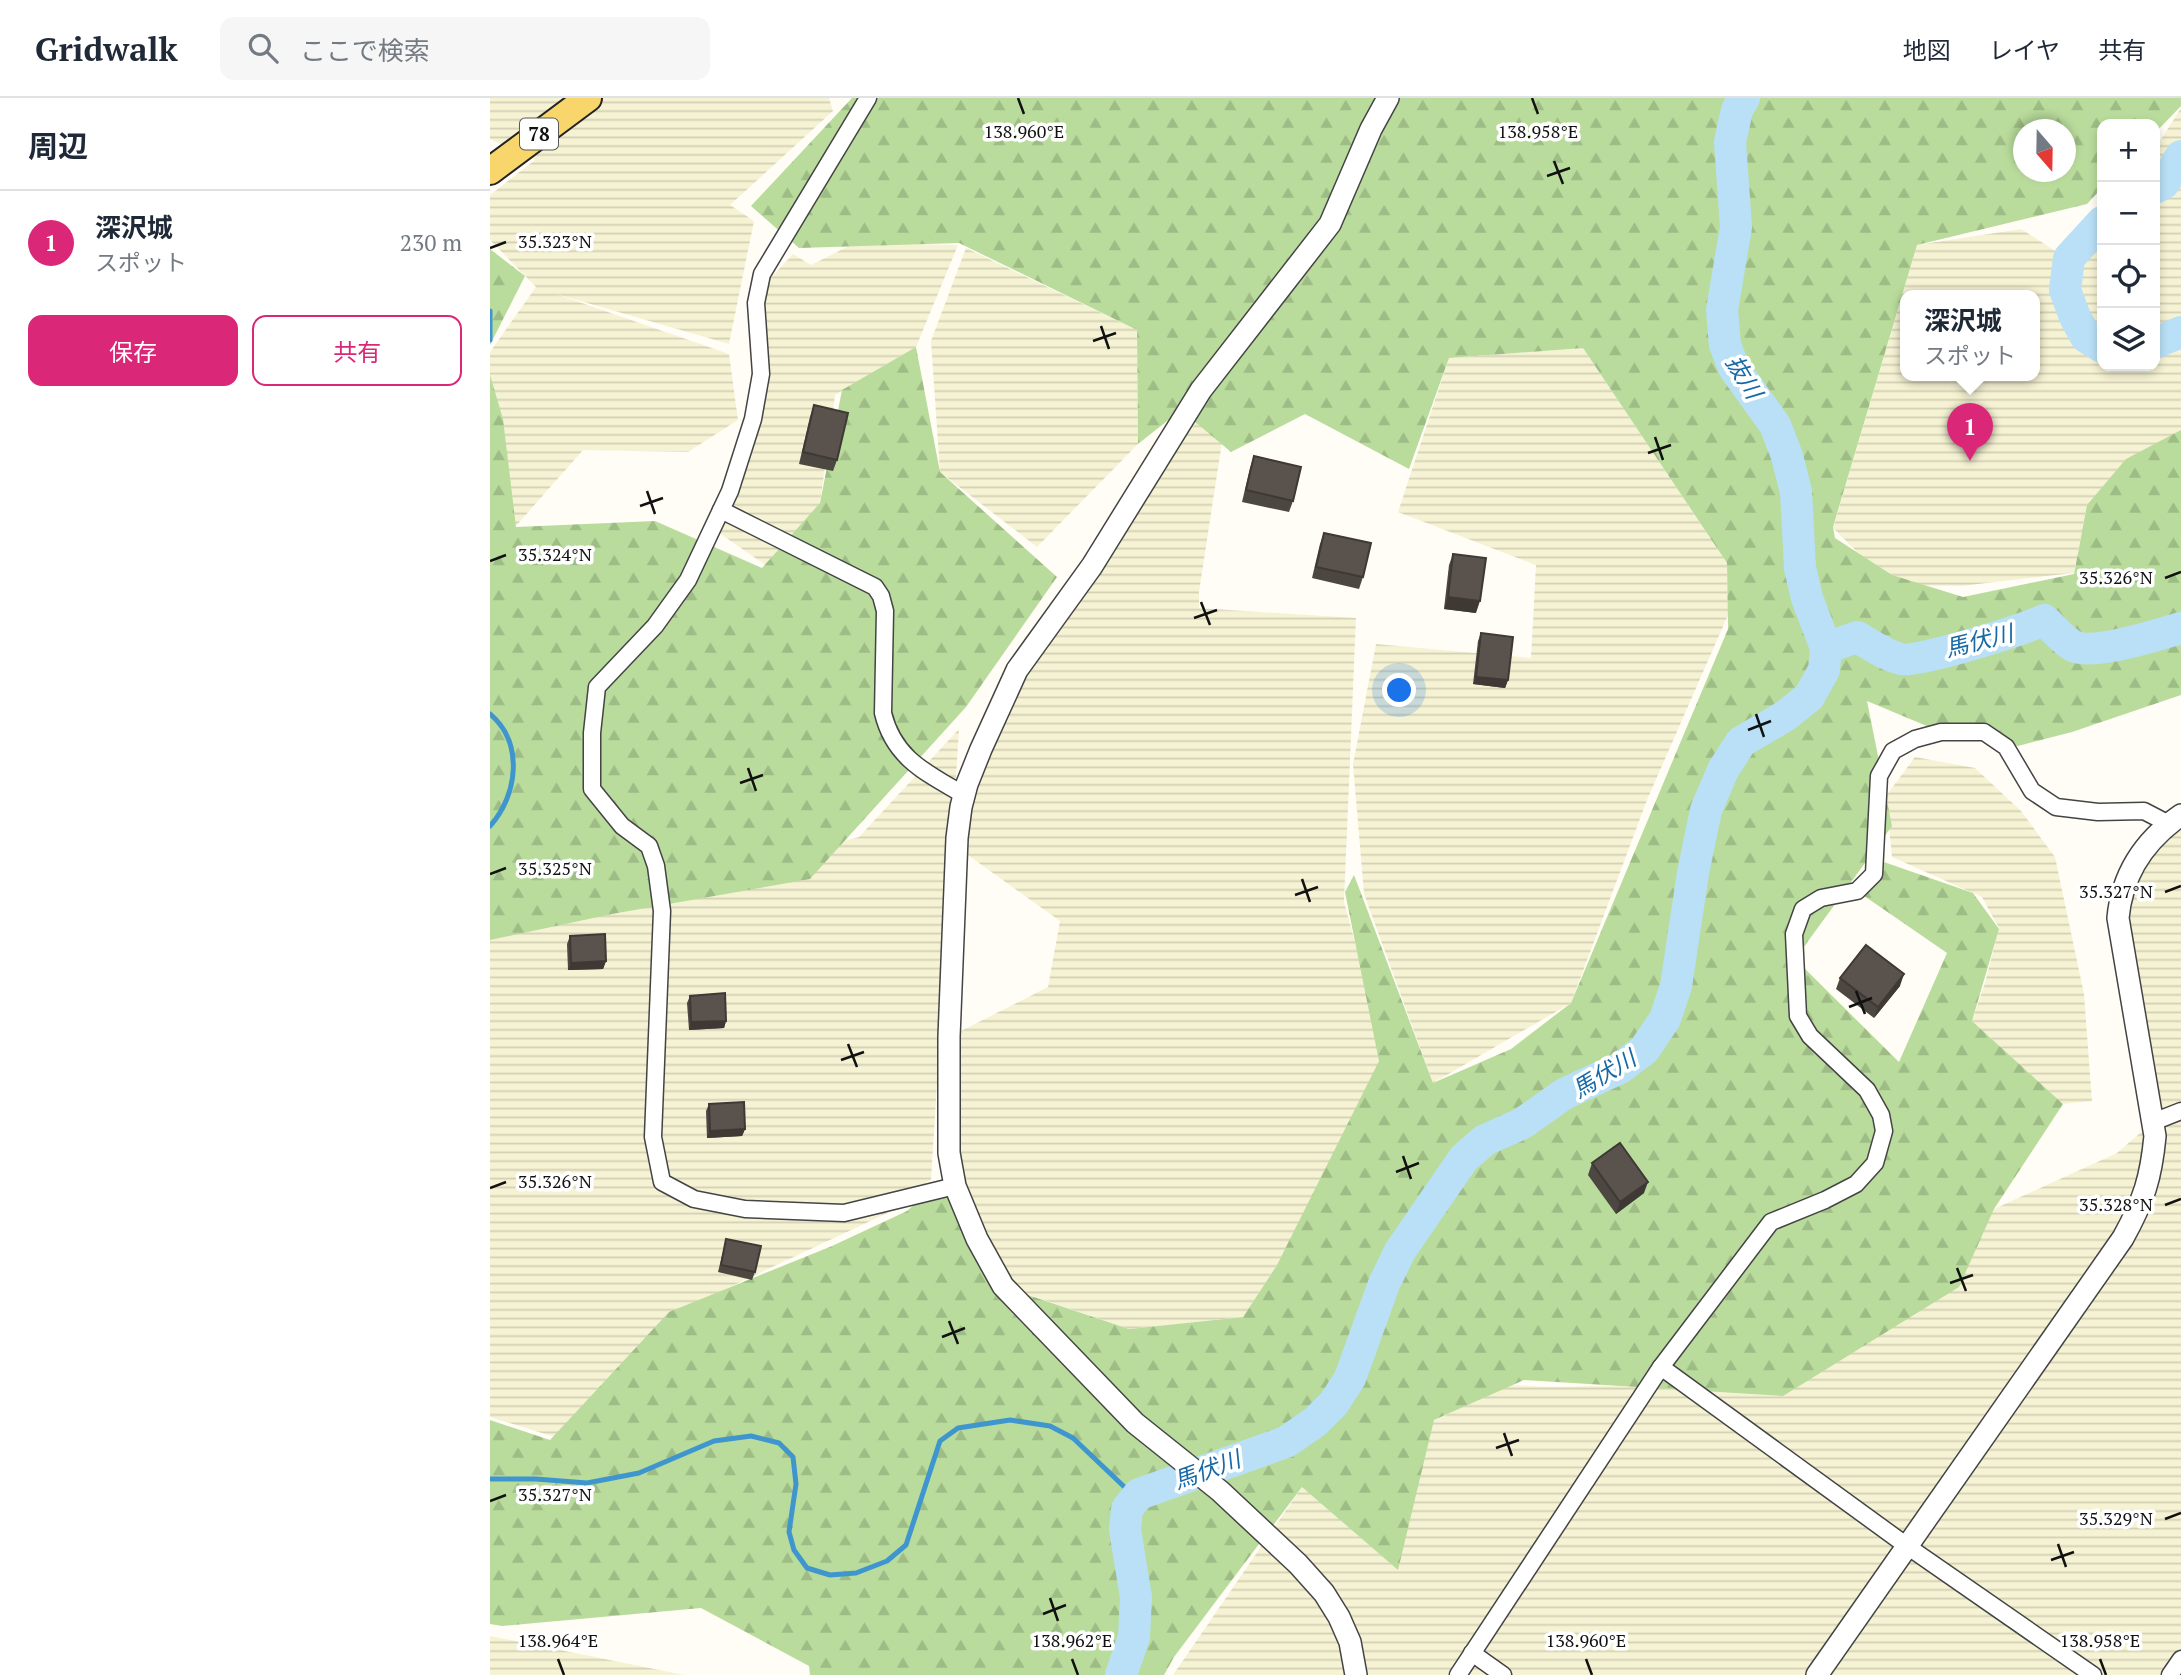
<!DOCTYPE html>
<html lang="ja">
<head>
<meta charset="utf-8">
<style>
	:root { --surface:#fff; --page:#f6f6f7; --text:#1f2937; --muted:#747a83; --line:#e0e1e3; --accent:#db2777 }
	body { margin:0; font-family:"PT Serif","Noto Sans JP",serif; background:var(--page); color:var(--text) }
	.controls { position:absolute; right:21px; top:21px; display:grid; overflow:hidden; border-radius:14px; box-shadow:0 4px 10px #0003 }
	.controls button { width:63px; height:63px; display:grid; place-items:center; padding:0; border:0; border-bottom:2px solid var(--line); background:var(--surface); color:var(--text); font:35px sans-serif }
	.compass { position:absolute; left:1523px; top:21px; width:63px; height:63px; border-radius:50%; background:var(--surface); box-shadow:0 4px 10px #0003; rotate:160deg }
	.you { position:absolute; left:910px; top:593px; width:24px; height:24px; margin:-18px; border:5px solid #fff; border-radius:50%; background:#1a73e8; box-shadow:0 0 0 10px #1a73e833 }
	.badge { display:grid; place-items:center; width:46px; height:46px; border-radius:50%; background:var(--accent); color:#fff; font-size:23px; font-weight:700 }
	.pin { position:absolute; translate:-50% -58px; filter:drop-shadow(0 2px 4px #0008) }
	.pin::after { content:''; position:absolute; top:37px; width:24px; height:21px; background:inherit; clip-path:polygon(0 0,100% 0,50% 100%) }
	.popup { position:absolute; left:1410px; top:192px; width:140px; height:91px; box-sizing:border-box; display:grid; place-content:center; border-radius:14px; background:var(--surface); filter:drop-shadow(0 2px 5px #0005); font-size:23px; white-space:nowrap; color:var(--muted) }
	.popup b { font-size:26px; color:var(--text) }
	.popup::after { content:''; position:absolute; left:50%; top:100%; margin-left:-14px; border:14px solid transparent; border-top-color:var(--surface) }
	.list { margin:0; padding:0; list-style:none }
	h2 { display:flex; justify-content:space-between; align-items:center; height:91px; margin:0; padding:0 28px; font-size:30px }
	h2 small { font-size:23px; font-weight:400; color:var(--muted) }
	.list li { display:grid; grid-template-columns:46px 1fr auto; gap:21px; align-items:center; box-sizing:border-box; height:105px; padding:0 28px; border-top:2px solid var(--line) }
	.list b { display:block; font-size:26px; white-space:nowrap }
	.list p { margin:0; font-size:23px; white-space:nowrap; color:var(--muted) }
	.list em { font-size:23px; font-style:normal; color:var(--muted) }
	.actions { display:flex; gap:14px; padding:21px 28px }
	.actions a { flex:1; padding:16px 0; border:2px solid var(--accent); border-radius:14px; text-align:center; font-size:24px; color:var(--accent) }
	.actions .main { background:var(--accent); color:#fff }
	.icon { flex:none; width:38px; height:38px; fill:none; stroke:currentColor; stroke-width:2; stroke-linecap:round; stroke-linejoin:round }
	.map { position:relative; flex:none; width:1691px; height:1577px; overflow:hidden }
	header { display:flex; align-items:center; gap:42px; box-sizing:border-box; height:98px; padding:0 35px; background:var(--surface); border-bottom:2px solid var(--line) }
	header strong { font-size:33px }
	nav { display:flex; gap:38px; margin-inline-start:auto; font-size:24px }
	.search { width:490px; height:63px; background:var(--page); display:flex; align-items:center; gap:18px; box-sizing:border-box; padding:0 24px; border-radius:14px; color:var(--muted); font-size:26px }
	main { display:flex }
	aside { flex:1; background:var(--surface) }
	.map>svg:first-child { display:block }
	.farmland { fill:url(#farmland-rules); fill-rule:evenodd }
	.forest { fill:url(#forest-firs); fill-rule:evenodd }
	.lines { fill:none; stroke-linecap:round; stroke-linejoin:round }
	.stream { stroke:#3f96cf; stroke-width:5 }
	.river { stroke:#b9e0f7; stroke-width:32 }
	.minor-casing { stroke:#444; stroke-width:19 }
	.tertiary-casing { stroke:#444; stroke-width:24 }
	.primary-casing { stroke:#222; stroke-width:30 }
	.minor { stroke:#fff; stroke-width:16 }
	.tertiary { stroke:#fff; stroke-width:21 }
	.primary { stroke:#f9d66b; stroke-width:26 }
	.wall { fill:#4d4742 }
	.shaded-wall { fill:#3f3936 }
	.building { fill:#5a524d; stroke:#3f3936; stroke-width:2 }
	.ticks { fill:none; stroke:#111; stroke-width:2.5 }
	.labels { text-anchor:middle; stroke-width:7; stroke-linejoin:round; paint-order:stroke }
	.shield { fill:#fff; stroke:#585858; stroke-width:2 }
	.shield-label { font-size:19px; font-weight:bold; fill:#111 }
	.water-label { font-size:23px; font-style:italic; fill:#1768a6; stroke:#fff }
	.ticks-label { font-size:18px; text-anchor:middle; fill:#111; stroke:#fff; stroke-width:7; stroke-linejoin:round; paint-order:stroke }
</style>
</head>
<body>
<header>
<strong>Gridwalk</strong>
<div class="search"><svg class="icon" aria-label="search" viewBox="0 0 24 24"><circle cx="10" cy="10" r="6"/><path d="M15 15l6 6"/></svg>ここで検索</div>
<nav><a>地図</a><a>レイヤ</a><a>共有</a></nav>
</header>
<main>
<aside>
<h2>周辺<small></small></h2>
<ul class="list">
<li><span class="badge">1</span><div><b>深沢城</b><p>スポット</p></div><em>230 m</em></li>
</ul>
<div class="actions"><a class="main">保存</a><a>共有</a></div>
</aside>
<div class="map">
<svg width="1691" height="1577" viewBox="0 0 1691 1577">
	<defs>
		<pattern id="farmland-rules" width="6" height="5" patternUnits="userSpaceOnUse" patternTransform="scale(1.75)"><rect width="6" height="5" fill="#f6f3d4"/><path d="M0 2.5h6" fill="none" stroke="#d2cfb5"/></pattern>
		<pattern id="forest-firs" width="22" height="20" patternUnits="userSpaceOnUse" patternTransform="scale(1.75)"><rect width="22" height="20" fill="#b9dc9c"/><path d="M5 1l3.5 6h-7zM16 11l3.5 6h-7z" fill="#9ebc85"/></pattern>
	</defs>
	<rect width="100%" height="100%" fill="#fffdf5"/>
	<!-- farmland -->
	<g class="farmland">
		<path d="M0,0H339L343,13L240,107L264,123L239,246L66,196L239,256L248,322L198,354L93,352L25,429L0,286V254L46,189L0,142V97L45,62L0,41Z"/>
		<path d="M1691,10V334L1597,407L1584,475L1471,488L1401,487L1343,430L1427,147L1531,131L1570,156L1612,118V268H1665V51ZM1415,197H1545V277H1415Z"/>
		<path d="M365,145L468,147L426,249L345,297L330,405L284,473L222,430L263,351L260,202L303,156L321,167Z"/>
		<path d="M476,150L647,232L648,346L547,449L450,374L441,243Z"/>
		<path d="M1093,250L1237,465L1238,517L1157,702L1081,905L943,985L874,796L863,666L886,546L1041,560L1046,467L908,414L959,260Z"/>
		<path d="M698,315L732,344L709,494V510L866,520L854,804L899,968L787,1167L753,1219L639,1231L513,1188L465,1088L459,939L558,889L570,823L468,750L527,572Z"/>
		<path d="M469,631L441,1082L435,1085L436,1097L182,1216L65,1339L0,1319V841L369,739Z"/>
		<path d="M1425,659L1485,670L1531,713L1565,759L1594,896L1602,1003L1573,1006L1482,923L1495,885L1509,830L1492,799L1402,759L1396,698Z"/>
		<path d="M1691,732V1577H683L812,1389L943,1323L1021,1287L1060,1289L1272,1284L1441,1206L1504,1111L1627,1055L1663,1024L1627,801L1654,750Z"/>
		<path d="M0,1538L194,1577H0Z"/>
	</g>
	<!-- forest -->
	<g class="forest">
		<path d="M362,0H1691V8L1665,35V26H1612V90L1597,106L1427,147L1343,429L1345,440L1402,477L1473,499L1584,476L1597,407L1636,361L1691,332V597L1582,634L1528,648L1451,634L1377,603L1402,728L1305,861L1409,964L1457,855L1367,793L1391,763L1483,795L1509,831L1482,923L1573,1006L1504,1111L1469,1189L1293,1298L1034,1282L944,1322L908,1472L812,1389L684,1559L674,1577H320L319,1568L211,1510L12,1528L0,1526V1322L60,1342L179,1214L342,1148L417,1113L453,1081L514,1189L639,1231L753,1219L787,1167L889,963L855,794L864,777L943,985L1021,951L1081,905L1238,531L1237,465L1093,250L959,260L919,371L815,316L741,354L691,312L648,346L647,232L469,145L309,150L261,108ZM1534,32H1576V74H1534Z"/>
		<path d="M0,151L35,178L0,247Z"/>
		<path d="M426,249L450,374L567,479L476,609L320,781L122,816L0,842V277L13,321L26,429L165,423L272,470L330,405L352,292Z"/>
	</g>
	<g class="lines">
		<!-- stream -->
		<g class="stream">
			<path d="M0,213V242"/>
			<path d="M0,616C34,645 28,697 0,728"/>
			<path d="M0,1381H46L97,1385L149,1375L224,1343L261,1338L289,1345L303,1359L306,1386L299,1434L304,1452L317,1470L340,1477L366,1475L397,1463L416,1447L450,1343L468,1330L520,1322L560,1328L583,1340L646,1400"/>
		</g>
		<!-- river -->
		<g class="river">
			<path d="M1665,90L1674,85L1691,58"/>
			<path d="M1612,124L1579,160L1575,192L1585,219L1596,239L1612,249"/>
			<path d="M1665,245L1691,234"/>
			<path d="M1336,550L1367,539C1381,547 1395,557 1411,561C1429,565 1534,531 1554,522C1563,530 1573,542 1583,548C1604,558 1669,536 1691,530"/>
			<path d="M631,1577L644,1539L646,1499L635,1432L637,1411L649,1396L796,1344L825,1324L844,1305L860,1280L894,1186L910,1153L974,1060L995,1042L1033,1025L1074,996L1130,970L1154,952L1175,921L1186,888L1203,775L1216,712L1233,672L1251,644L1295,618L1319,599L1334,572L1336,550L1317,500L1310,470L1306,394L1297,358L1285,327L1244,270L1235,247L1232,212L1246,129L1240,44L1247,12L1254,0"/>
		</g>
		<!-- minor casing -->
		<g class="minor-casing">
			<g id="minor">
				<path d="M378,0L272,176L266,205L271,276L263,321L240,393L198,482L165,528L107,589L102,635V691L132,728L159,748L166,768L172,813L163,1039L172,1084L204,1101L255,1111L354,1115L465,1088"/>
				<path d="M231,412L385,489L391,498L395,513L393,615C404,661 437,675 474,697"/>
				<path d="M1663,1024L1691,1013"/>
				<path d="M1171,1269L1417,1448L1603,1577"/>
				<path d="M982,1555L1013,1577"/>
				<path d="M968,1577L1171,1269L1281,1124L1335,1102L1366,1086L1385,1065L1394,1033L1391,1017L1377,992L1320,938L1308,918L1304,836L1313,811L1331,800L1367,793L1384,776L1389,678L1403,653L1425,641L1451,634H1494L1516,649L1542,693L1566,709L1608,714L1654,713L1679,726"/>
				<path d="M1680,1577L1691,1561"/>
			</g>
		</g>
		<!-- tertiary casing -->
		<g class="tertiary-casing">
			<g id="tertiary">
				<path d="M866,1577L860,1544L849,1519L834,1495L808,1466L730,1393L645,1325L513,1188L487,1141L465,1088L459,1055V939L467,740L471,709L477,686L491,651L527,572L602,468L711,292L840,126L881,31L898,0"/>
				<path d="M1327,1577L1633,1140C1654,1102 1661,1080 1665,1038L1628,820C1632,776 1655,742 1691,717"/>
			</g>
		</g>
		<!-- primary casing -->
		<g class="primary-casing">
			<path id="primary" d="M0,73L98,0"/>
		</g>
		<!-- minor -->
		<use href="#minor" class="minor"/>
		<!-- tertiary -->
		<use href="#tertiary" class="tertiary"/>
		<!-- primary -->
		<use href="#primary" class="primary"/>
	</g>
	<!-- wall -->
	<g class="wall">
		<path d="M324,307L347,362L343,373L309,366L320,319Z"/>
		<path d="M764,358L803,403L799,414L752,404L760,370Z"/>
		<path d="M834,435L873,479L869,491L822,480L830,446Z"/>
		<path d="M963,456L986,515L954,511L959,467Z"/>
		<path d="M991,535L1018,582L1015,590L983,586L988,543Z"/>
		<path d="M80,838L116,863L113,871L78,872L77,846Z"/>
		<path d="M1350,880L1410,888L1384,920L1346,891Z"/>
		<path d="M200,898L236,923L234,930L199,932L197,905Z"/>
		<path d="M219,1006L255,1031L252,1038L217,1040L216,1013Z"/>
		<path d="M1102,1065L1154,1095L1126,1116L1098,1077Z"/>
		<path d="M236,1141L265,1174L262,1182L228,1174Z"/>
	</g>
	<!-- shaded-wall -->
	<g class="shaded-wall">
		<path d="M958,499L990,503L986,515L954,511Z"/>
		<path d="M986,579L1018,582L1015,590L983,586Z"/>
		<path d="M116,863L113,871L78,872L81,865Z"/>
		<path d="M1414,876L1410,888L1384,920L1388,909Z"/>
		<path d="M236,923L234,930L199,932L201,924Z"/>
		<path d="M255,1031L252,1038L217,1040L220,1033Z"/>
		<path d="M1158,1084L1154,1095L1126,1116L1130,1104Z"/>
	</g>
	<!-- building -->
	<g class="building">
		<path d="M324,307L358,315L347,362L313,354Z"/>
		<path d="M764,358L811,369L803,403L756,392Z"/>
		<path d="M834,435L881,445L873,479L826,469Z"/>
		<path d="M963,456L996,460L990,503L958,499Z"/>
		<path d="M991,535L1023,539L1018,582L986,579Z"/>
		<path d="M115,836L116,863L81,865L80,838Z"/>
		<path d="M1376,847L1414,876L1388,909L1350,880Z"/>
		<path d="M235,895L236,923L201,924L200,898Z"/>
		<path d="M254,1004L255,1031L220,1033L219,1006Z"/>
		<path d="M1130,1045L1158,1084L1130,1104L1102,1065Z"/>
		<path d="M236,1141L271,1148L265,1174L231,1167Z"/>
	</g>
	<!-- ticks -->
	<path class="ticks" d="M528,0L534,16M1042,0L1048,16M1064,63L1073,86M1057,78L1080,70M0,150L16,144M611,228L619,251M603,243L626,235M1165,339L1173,362M1158,355L1181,347M157,393L165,416M150,408L173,400M0,463L16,457M1675,480L1691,474M711,504L720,527M704,520L727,512M1266,616L1274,639M1258,632L1281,623M258,670L266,693M250,685L273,677M0,776L16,770M812,781L820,804M1675,794L1691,788M805,797L828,789M1366,893L1375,916M1359,909L1382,900M358,946L367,969M351,962L374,954M913,1058L921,1081M906,1074L929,1065M0,1090L16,1084M1675,1107L1691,1101M1467,1170L1476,1193M1460,1185L1483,1177M459,1223L468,1246M452,1239L475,1230M1014,1335L1022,1358M1006,1350L1029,1342M0,1403L16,1397M1675,1421L1691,1415M1568,1446L1576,1469M1561,1462L1584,1454M560,1500L568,1523M553,1516L576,1507M68,1561L74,1577M582,1561L588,1577M1096,1561L1102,1577M1610,1561L1616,1577"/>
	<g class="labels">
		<!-- shield labels -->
		<rect class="shield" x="30" y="20.5" width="38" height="31" rx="5"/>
		<g class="shield-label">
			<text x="49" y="43">78</text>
		</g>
		<!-- water labels -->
		<g class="water-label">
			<text transform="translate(1254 279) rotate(59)" y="8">抜川</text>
			<text transform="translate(1489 543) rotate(-14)" y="8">馬伏川</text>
			<text transform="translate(1114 976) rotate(-31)" y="8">馬伏川</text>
			<text transform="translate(717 1372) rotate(-20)" y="8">馬伏川</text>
		</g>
	</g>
	<g class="ticks-label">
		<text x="1048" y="40">138.958°E</text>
		<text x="534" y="40">138.960°E</text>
		<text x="65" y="150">35.323°N</text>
		<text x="65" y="463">35.324°N</text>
		<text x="1626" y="486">35.326°N</text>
		<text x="65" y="777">35.325°N</text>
		<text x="1626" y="800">35.327°N</text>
		<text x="65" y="1090">35.326°N</text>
		<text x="1626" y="1113">35.328°N</text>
		<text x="65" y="1403">35.327°N</text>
		<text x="1626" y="1427">35.329°N</text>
		<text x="68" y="1549">138.964°E</text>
		<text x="582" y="1549">138.962°E</text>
		<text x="1096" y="1549">138.960°E</text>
		<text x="1610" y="1549">138.958°E</text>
	</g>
</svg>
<div class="controls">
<button>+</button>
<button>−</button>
<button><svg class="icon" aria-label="locate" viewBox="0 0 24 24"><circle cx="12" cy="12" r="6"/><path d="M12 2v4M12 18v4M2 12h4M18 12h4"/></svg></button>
<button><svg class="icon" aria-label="layers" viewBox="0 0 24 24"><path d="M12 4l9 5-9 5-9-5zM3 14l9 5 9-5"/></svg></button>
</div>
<svg class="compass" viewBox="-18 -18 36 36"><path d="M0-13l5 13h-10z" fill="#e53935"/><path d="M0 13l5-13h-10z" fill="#747a83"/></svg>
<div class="you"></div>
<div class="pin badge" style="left:1480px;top:363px">1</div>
<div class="popup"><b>深沢城</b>スポット</div>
</div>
</main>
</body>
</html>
